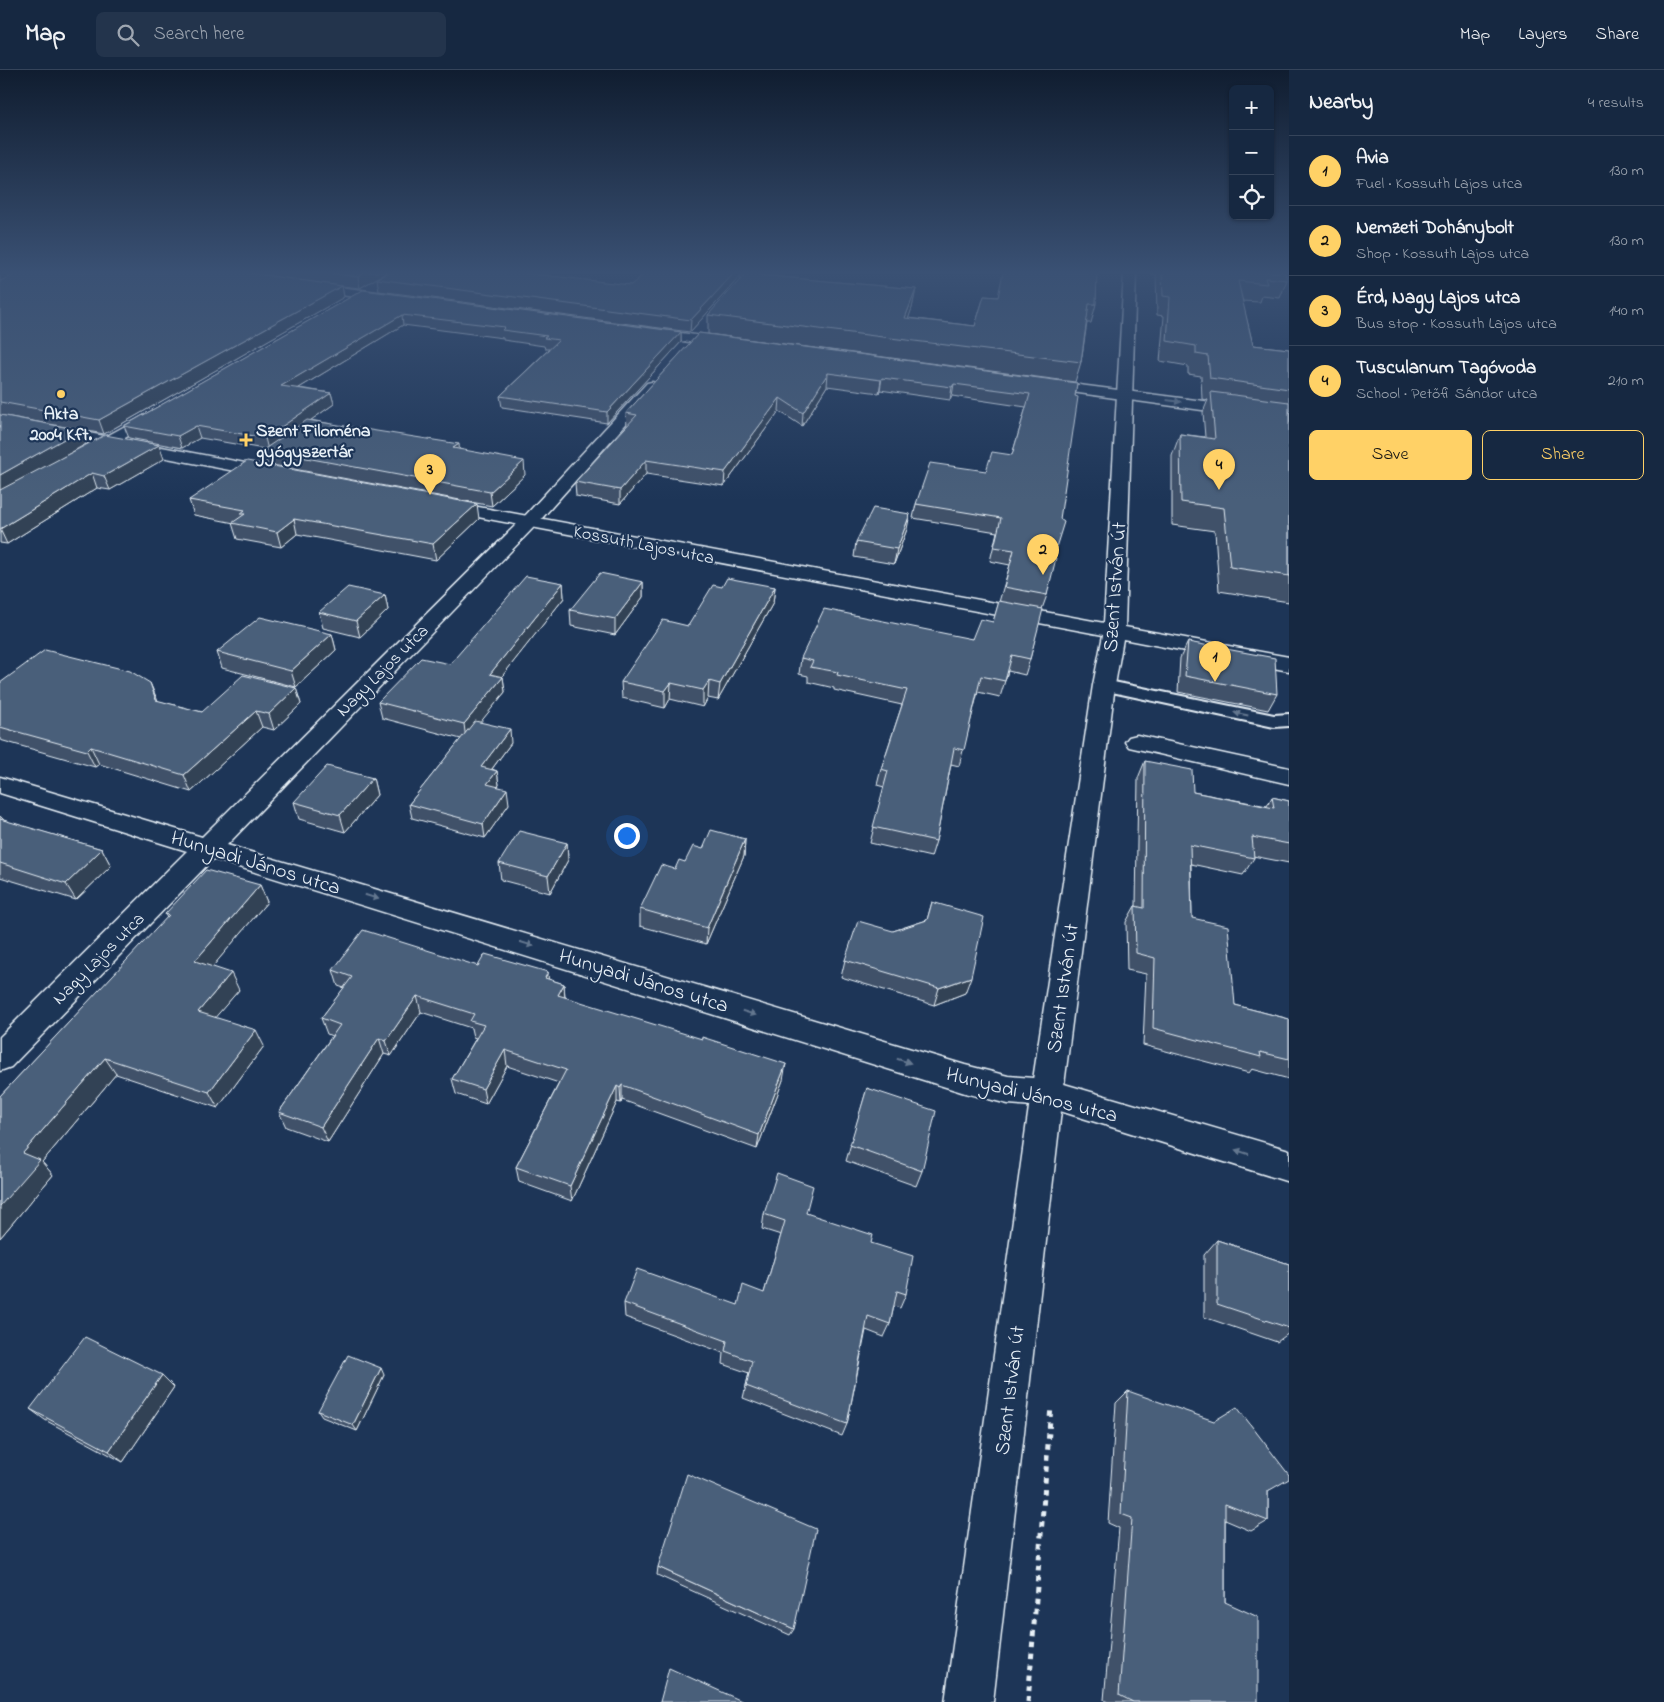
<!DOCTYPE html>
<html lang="en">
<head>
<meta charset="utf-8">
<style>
	:root { --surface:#162841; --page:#23344c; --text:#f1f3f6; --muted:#9ea6b1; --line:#35445a; --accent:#ffd166 }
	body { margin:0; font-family:"Indie Flower",sans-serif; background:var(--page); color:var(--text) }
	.controls { position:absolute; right:15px; top:15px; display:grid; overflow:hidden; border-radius:8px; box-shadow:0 1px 4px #0004 }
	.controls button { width:45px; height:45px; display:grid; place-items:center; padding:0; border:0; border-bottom:1px solid var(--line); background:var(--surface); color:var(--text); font:25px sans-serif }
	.you { position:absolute; left:626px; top:765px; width:18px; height:18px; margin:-12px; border:4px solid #fff; border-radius:50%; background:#1a73e8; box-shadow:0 0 0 8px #1a73e833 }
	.badge { display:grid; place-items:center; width:32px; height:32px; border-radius:50%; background:var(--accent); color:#111; font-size:16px; font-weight:700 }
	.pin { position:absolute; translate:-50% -41px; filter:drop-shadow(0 1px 2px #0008) }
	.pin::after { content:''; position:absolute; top:26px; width:18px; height:15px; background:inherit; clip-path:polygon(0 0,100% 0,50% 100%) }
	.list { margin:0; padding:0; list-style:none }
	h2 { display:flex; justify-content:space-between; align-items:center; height:65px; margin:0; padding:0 20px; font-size:21px }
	h2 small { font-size:16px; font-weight:400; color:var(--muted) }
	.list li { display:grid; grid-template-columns:32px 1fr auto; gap:15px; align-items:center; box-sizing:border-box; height:70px; padding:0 20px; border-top:1px solid var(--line) }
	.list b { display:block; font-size:19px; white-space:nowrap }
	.list p { margin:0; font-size:16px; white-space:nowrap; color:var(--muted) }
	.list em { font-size:16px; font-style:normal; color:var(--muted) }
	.actions { display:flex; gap:10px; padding:15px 20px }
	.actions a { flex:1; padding:11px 0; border:1px solid var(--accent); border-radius:8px; text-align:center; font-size:18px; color:var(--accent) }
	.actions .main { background:var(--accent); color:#111 }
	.icon { flex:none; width:28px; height:28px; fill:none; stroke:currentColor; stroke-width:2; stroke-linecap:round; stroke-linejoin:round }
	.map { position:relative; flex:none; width:1289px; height:1632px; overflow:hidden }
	header { display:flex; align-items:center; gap:30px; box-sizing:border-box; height:70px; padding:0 25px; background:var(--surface); border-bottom:1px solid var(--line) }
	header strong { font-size:24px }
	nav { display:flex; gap:28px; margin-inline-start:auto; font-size:18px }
	.search { width:350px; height:45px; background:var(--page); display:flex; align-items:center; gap:12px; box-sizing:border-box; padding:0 18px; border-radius:8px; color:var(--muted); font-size:19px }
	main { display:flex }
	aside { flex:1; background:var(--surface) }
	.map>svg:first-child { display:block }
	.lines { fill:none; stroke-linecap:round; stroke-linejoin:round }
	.lane-casing { stroke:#e8f1f8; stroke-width:4 }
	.street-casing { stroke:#e8f1f8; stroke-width:3 }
	.secondary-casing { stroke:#e8f1f8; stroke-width:3 }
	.path { stroke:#e8f1f8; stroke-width:5; stroke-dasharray:5.5 5.5; stroke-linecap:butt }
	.lane { fill:#1d3557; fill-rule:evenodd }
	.street { fill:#1d3557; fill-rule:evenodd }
	.secondary { fill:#1d3557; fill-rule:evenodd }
	.wall { fill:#3f5169; stroke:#e8f1f8 }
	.shaded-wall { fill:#334255; stroke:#e8f1f8 }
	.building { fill:#495e7a; stroke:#e8f1f8 }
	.oneway { fill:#64778f }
	.poi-dot { fill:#ffd166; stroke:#1d3557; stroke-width:2 }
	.labels { text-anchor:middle; stroke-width:4.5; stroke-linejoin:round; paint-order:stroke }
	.far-poi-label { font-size:18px; font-weight:bold; fill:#e8f1f8; stroke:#1d3557 }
	.far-street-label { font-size:18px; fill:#e8f1f8; stroke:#1d3557 }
	.street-label { font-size:21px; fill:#e8f1f8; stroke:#1d3557 }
</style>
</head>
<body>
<header>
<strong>Map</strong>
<div class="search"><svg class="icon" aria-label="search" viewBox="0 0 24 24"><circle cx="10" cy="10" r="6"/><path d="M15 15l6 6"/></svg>Search here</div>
<nav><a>Map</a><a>Layers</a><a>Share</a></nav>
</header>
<main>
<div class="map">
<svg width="1289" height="1632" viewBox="0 0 1289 1632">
	<rect width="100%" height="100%" fill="#1d3557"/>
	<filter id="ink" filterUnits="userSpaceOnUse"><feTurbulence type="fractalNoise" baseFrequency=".02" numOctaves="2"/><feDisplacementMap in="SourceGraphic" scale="10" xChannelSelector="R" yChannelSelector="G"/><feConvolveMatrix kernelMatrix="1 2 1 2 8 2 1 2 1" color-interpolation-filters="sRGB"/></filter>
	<g filter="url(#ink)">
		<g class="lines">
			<!-- lane casing -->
			<g class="lane-casing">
				<path id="lane" d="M1104,610L1274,645L1289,644V656L1274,657L1098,619L1095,615L1098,611Z"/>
			</g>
			<!-- street casing -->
			<g class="street-casing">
				<g id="street">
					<path d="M307,213L393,224L399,228L393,232L303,220V214Z"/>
					<path d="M644,258L732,270L739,274L732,278L639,265L638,262L639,259Z"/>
					<path d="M1040,310L1289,342V352L1035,317L1033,314Z"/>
					<path d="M652,312L657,313L659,316L657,319L535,456L227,775L965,995L1008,1006L1047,1009L1289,1080V1112L1047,1037L1008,1034L965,1023L213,789L11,997L0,1001V967L187,781L0,723V707L202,767L523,448L647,313Z"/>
					<path d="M158,338L163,340L166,343L163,346L90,388H78L76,385L78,382Z"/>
					<path d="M1137,665L1289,698V714L1129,677L1125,672L1129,667Z"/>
				</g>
			</g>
			<!-- secondary casing -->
			<g class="secondary-casing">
				<g id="secondary">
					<path d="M1124,202H1136L1125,557L1289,587V601L1123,569L1115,615L1063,1023L993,1632H945L1031,1023L1093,615L1103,565L441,440L435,439L432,435L435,431L441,430L1104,553Z"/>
					<path d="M0,346L276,399L282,400L284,404L282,408L276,409L0,356Z"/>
				</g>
			</g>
			<!-- path -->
			<path class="path" d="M1028,1632L1051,1336"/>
			<!-- lane -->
			<use href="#lane" class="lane"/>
			<!-- street -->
			<use href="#street" class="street"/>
			<!-- secondary -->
			<use href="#secondary" class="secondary"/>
		</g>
		<!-- wall -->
		<g class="wall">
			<path d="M0,202H387L360,218L342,216L344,227L104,364L0,345Z"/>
			<path d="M744,202L690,262L379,221L377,209L631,215Z"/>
			<path d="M1139,202H1285L1287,210L1280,228L1262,226L1260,232L1242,231L1253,275L1289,279V532L1219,521L1215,461L1172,455V386L1180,364L1205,367L1203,342L1208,330L1202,329L1201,306L1188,304V296L1160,291L1164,246L1157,245L1156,204Z"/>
			<path d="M759,205L916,219L912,238L908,248L975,256L984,226L1096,234L1091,253H1087L1081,292L1075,312L708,264V245Z"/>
			<path d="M363,220L681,262V272L607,353L502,337L500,326L549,279H545L544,276L503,270V268L403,255L299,318L331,323L334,334L311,350L459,379L525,405L492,436L267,394L263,380L264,379L200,368L182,378L129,368L124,356Z"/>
			<path d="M699,263L1077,313L1053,487L1047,525L1042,539L1030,589L1025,605L1008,601L1000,627L978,622L959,696L951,694L936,771L931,787L870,773L884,717L877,715L881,699L902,635L834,620V618L808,612V606L799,604L801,588L972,569L993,552L1010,495L990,491L997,462L913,448L916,434L986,401L1012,385L1026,337L952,326L950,330L880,320L879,323L827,316L802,356L779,341L724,416L646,404L620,434L576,426L575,412L627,356L626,343Z"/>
			<path d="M0,345L86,374L62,387L164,389L110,420L97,418L7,474L0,473Z"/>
			<path d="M189,430L479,449L436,490L297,464L281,477L237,469L232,453H234L194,445Z"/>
			<path d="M907,459L894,494L854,487L856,472Z"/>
			<path d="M643,512V527L615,565L571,556L570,540Z"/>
			<path d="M563,513L564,528L502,606L503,607L505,622L480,652L511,673L492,699L497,701L499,715L497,717L509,734L485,768L412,748L409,734L461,669L382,648L378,632L450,594Z"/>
			<path d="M722,517H775L773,533L718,630L708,628L703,637L670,629L665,638L622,628L621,612L688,556Z"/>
			<path d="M385,525L388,540L360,567L323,558L319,542Z"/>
			<path d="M332,564L336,580L296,617L222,598L217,582Z"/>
			<path d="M1188,572L1277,624L1268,640L1178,622L1180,588Z"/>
			<path d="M0,613L158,631L202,642L296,618L301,634L274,660L262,657L191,722L99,694L95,697L0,670Z"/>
			<path d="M1145,691L1193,722L1267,736L1272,727L1289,731V793L1253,786L1254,788L1243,805L1191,794L1192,848L1235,935L1289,949V1009L1252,999L1249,1003L1143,975L1146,904L1127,900L1126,852L1135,836H1136L1138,708Z"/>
			<path d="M373,708L377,725L345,762L299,749L294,732Z"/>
			<path d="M0,746L5,751L102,779L111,796L76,830L0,807Z"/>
			<path d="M745,769L744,786L706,874L640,856V839L675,799L703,779Z"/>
			<path d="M567,773L568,790L550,823L501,810L499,793Z"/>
			<path d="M260,815L267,832L212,897L239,920L215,947L264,976L218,1038L116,1004L42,1092L53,1105L0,1168V1026L167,848L165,844Z"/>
			<path d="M932,832L965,923L934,935L841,907L845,890L893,861L927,850Z"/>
			<path d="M478,896L548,902V909L564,914L565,927L783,1010L757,1079L622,1030L621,1033L617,1032L572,1131L519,1112L516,1097L559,1013L507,996L486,1034L456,1024L452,1009L476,968L473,967L471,958L421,942L391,986L384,984L328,1072L286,1057L279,1042L332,966L327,964L321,948L344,918L338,916L333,900Z"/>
			<path d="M867,1018L922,1101L916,1116L846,1091Z"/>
			<path d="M806,1143L871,1173L906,1224L900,1238L894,1236L890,1254L884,1267L866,1260L847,1354L842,1366L743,1328L749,1303L723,1294L724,1283L625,1247L624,1233L738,1235L764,1223L781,1165L762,1159L764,1144Z"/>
			<path d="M1217,1170L1289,1194V1263L1277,1272L1204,1247V1185Z"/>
			<path d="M384,1305L357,1361L322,1347L318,1341Z"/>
			<path d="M174,1317L123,1392L45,1350L30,1339Z"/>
			<path d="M1128,1321L1268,1421V1451L1251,1461L1225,1450V1532L1258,1632H1108L1104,1630L1119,1458L1108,1453L1116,1333Z"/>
			<path d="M658,1497L794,1559L790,1565L657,1505Z"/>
		</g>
		<!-- shaded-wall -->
		<g class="shaded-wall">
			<path d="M0,202H28L0,214Z"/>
			<path d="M365,202H387L360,218L358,207Z"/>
			<path d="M735,202H744L690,262L691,250Z"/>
			<path d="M342,216L344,227L104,364L99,350Z"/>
			<path d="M916,219L912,238L902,267L905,248Z"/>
			<path d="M402,245L403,255L284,327L281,316Z"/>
			<path d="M681,262V272L607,353V342Z"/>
			<path d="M828,303L827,316L802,356L803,343Z"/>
			<path d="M882,308L880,320L879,323L881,310Z"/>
			<path d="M954,314L952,326L950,330L952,317Z"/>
			<path d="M331,323L334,334L268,380L265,368Z"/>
			<path d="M780,328L779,341L724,416L725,402Z"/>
			<path d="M196,356L200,368L182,378L178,366Z"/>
			<path d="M80,360L86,374L0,423V405Z"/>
			<path d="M459,374L460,388L453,378Z"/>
			<path d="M159,375L164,389L110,420L104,406Z"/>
			<path d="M646,390V404L620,434V420Z"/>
			<path d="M524,391L525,405L492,436L490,422Z"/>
			<path d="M92,403L97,418L7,474L0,459Z"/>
			<path d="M477,434L479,449L436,490L433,474Z"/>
			<path d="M910,444L907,459L894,494L897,479Z"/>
			<path d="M294,449L297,464L281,477L277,462Z"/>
			<path d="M643,512V527L615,565V549Z"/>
			<path d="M563,513L564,528L492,619L490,604Z"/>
			<path d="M775,517L773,533L718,630L720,614Z"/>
			<path d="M385,525L388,540L360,567L356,551Z"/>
			<path d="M332,564L336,580L296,617L291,601Z"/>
			<path d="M503,607L505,622L466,670L464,654Z"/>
			<path d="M709,611L708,628L703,637V620Z"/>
			<path d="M150,613L157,629L163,646L156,630Z"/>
			<path d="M671,613L670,629L665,638V621Z"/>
			<path d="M296,618L301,634L274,660L269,644Z"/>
			<path d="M256,641L262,657L191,722L184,705Z"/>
			<path d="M510,659L511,673L483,711L481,697Z"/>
			<path d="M91,677L99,694L95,697L87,681Z"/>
			<path d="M497,701L499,715L489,729L487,714Z"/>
			<path d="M373,708L377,725L345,762L340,745Z"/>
			<path d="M507,719L509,734L485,768L483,754Z"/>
			<path d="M745,769L744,786L706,874L707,858Z"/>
			<path d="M567,773L568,790L550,823L548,806Z"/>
			<path d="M102,779L111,796L76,830L66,814Z"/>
			<path d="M260,815L267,832L203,908L195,891Z"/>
			<path d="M548,902L549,918L545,908Z"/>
			<path d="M231,903L239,920L206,958L198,942Z"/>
			<path d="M971,907L965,923L934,935L939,918Z"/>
			<path d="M564,914L565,930L558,925Z"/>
			<path d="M417,926L421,942L391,986L386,971Z"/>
			<path d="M256,960L264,976L218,1038L209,1022Z"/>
			<path d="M379,968L384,984L328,1072L321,1057Z"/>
			<path d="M505,980L507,996L486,1034L483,1019Z"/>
			<path d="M105,988L116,1004L42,1092L53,1105L0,1168V1136L23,1083Z"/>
			<path d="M786,994L783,1010L757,1079L759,1065Z"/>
			<path d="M622,1015V1030L621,1033L620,1018Z"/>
			<path d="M617,1016V1032L572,1131L570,1116Z"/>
			<path d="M381,1298L384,1305L357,1361L353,1355Z"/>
			<path d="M162,1305L174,1317L123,1392L109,1381Z"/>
		</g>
		<!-- building -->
		<g class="building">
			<path d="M21,202H243L342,216L99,350L0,332V211Z"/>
			<path d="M324,202H365L358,207Z"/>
			<path d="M389,202H516L631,215L646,202H735L691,250L377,209Z"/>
			<path d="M747,202H759V205L916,219L905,248L975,256L984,226L998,227L1003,202H1097L1096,234H1089L1081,292L708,245Z"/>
			<path d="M1162,202H1285L1287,210L1265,208L1267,214L1238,211L1253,275L1289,279V319L1210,308L1208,286L1196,284V276L1167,271L1170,227L1163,226Z"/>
			<path d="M363,220L681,262L607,342L500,326L559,270L544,268L547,266L502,260L505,257L402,245L281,316L331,323L265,368L196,356L178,366L124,356Z"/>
			<path d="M699,263L1077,313L1075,326L1078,327L1060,449L1064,452L1053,487L1056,488L1047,525L1004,517L1014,480L994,477L1001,448L916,434L930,393L986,401L992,382L1012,385L1030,324L954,314L952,317L882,308L881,310L828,303L803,343L780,328L725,402L646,390L620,420L575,412L637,345L626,343Z"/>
			<path d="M1211,322L1289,332V506L1230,497L1224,438L1181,432L1180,364L1215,369Z"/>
			<path d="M0,345L80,360L0,405Z"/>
			<path d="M307,350L459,374L453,378L524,391L490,422L263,380Z"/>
			<path d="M105,365L159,375L104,406L92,403L0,459V420Z"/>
			<path d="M247,391L477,434L433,474L294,449L277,462L232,453L245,444H240L245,440L189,430Z"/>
			<path d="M873,438L910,444L897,479L856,472Z"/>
			<path d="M600,503L643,512L615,549L570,540Z"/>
			<path d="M526,506L563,513L490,604L503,607L464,654L378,632L421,588L450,594Z"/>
			<path d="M727,508L775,517L720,614L709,611L703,620L671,613L665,621L621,612L663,550L688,556L713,515L722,517Z"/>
			<path d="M348,517L385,525L356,551L319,542Z"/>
			<path d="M999,531L1043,539L1030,589L1012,585L1005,611L981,606L964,680L954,678L936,771L873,757L888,701L881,699L907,620L837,605L838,602L810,597L813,591L801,588L824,539L972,569L980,549L993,552Z"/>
			<path d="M260,547L332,564L291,601L217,582Z"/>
			<path d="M1188,572L1275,588L1277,624L1185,606Z"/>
			<path d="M45,580L130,601L150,613L156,630L202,642L243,605L296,618L269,644L256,641L184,705L91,677L87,681L0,657V613Z"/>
			<path d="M475,651L510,659L481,697L497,701L487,714L507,719L483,754L409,734Z"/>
			<path d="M1145,691L1192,700L1193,722L1274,738L1272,727L1289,731V774L1252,767L1254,788L1190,775L1192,848L1228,856L1235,935L1289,949V989L1260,982L1261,987L1153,958L1155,888L1136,883L1135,836L1144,838Z"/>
			<path d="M327,696L373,708L340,745L294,732Z"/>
			<path d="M0,749L102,779L66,814L0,793Z"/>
			<path d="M711,760L745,769L707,858L640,839L661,795L675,799L679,790L685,792L693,776L703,779Z"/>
			<path d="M519,761L567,773L548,806L499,793Z"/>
			<path d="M206,800L260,815L195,891L231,903L198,942L256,960L209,1022L105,988L23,1083L40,1090L0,1136V1026L169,845L165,844Z"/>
			<path d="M932,832L984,847L971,907L939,918L845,890L858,851L893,861L927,850Z"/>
			<path d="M363,860L478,896L485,884L548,902L545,908L564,914L558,925L702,969V967L786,994L759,1065L622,1015L620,1018L617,1016L570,1116L516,1097L566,1000L505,980L483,1019L452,1009L484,955L470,951L474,944L417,926L386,971L379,968L321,1057L279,1042L340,955L321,948L352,907L333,900Z"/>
			<path d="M867,1018L936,1041L922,1101L850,1075Z"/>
			<path d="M777,1103L813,1116L806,1143L873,1165L871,1173L913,1186L906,1224L897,1221L890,1254L868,1246L847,1354L746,1316L752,1291L725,1281L727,1271L624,1233L637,1199L738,1235L743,1215L764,1223L785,1151L764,1144Z"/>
			<path d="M1217,1170L1289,1194V1258L1217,1234Z"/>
			<path d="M85,1267L162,1305L109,1381L30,1339Z"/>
			<path d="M348,1285L381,1298L353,1355L318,1341Z"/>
			<path d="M1128,1321L1214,1351L1237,1337L1289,1405V1409L1268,1421V1451L1225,1434V1532L1258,1547V1632H1133L1119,1625L1132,1448L1121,1444Z"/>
			<path d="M687,1404L816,1459L794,1559L658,1497Z"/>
			<path d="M669,1598L744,1632H660Z"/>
		</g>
		<!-- one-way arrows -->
		<defs><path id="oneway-solid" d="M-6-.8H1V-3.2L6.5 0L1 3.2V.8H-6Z" transform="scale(1.25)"/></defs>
		<g class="oneway">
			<use href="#oneway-solid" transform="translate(1174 331) rotate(8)"/>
			<use href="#oneway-solid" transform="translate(1241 644) rotate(-168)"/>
			<use href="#oneway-solid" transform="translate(372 827) rotate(17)"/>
			<use href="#oneway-solid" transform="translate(527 874) rotate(17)"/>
			<use href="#oneway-solid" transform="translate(749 943) rotate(17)"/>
			<use href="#oneway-solid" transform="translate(904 991) rotate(17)"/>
			<use href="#oneway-solid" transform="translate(1242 1082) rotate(-163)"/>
		</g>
	</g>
	<!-- sky -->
	<linearGradient id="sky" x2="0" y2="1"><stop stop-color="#101d30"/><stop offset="0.47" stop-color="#3a5174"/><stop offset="1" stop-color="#3a5174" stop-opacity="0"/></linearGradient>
	<rect width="1289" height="431" fill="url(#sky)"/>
	<!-- markers -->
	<g class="poi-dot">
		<circle cx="61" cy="324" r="5"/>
		<path d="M243.5 362.5h5v5h5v5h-5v5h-5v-5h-5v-5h5z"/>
	</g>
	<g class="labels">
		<!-- far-poi labels -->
		<g class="far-poi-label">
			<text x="61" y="349">Akta<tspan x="61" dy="21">2004 Kft.</tspan></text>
			<text x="256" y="366" text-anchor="start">Szent Filoména<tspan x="256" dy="21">gyógyszertár</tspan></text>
		</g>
		<!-- far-street labels -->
		<g class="far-street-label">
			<text transform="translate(644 474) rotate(11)" y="6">Kossuth Lajos utca</text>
			<text transform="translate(382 600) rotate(-45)" y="6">Nagy Lajos utca</text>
			<text transform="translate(98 888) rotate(-45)" y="6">Nagy Lajos utca</text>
		</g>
		<!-- street labels -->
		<g class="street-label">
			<text transform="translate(1114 517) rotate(-86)" y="7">Szent István út</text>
			<text transform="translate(256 792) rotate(17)" y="7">Hunyadi János utca</text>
			<text transform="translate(644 910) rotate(17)" y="7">Hunyadi János utca</text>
			<text transform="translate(1062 918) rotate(-82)" y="7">Szent István út</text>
			<text transform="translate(1032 1024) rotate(14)" y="7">Hunyadi János utca</text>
			<text transform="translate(1009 1320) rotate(-83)" y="7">Szent István út</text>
		</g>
	</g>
</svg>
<div class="controls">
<button>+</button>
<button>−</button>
<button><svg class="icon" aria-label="locate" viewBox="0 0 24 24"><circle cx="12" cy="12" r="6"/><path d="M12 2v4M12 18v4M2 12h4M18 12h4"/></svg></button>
</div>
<div class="you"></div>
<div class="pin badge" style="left:1215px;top:612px">1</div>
<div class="pin badge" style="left:1043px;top:505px">2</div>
<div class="pin badge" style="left:430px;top:425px">3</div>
<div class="pin badge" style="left:1219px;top:420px">4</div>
</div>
<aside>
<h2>Nearby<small>4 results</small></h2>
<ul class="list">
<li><span class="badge">1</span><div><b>Avia</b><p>Fuel · Kossuth Lajos utca</p></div><em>130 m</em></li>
<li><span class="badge">2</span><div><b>Nemzeti Dohánybolt</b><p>Shop · Kossuth Lajos utca</p></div><em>130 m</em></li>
<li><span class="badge">3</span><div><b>Érd, Nagy Lajos utca</b><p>Bus stop · Kossuth Lajos utca</p></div><em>140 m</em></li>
<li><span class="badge">4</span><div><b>Tusculanum Tagóvoda</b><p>School · Petőfi Sándor utca</p></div><em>210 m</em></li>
</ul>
<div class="actions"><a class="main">Save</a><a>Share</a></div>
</aside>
</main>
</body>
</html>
